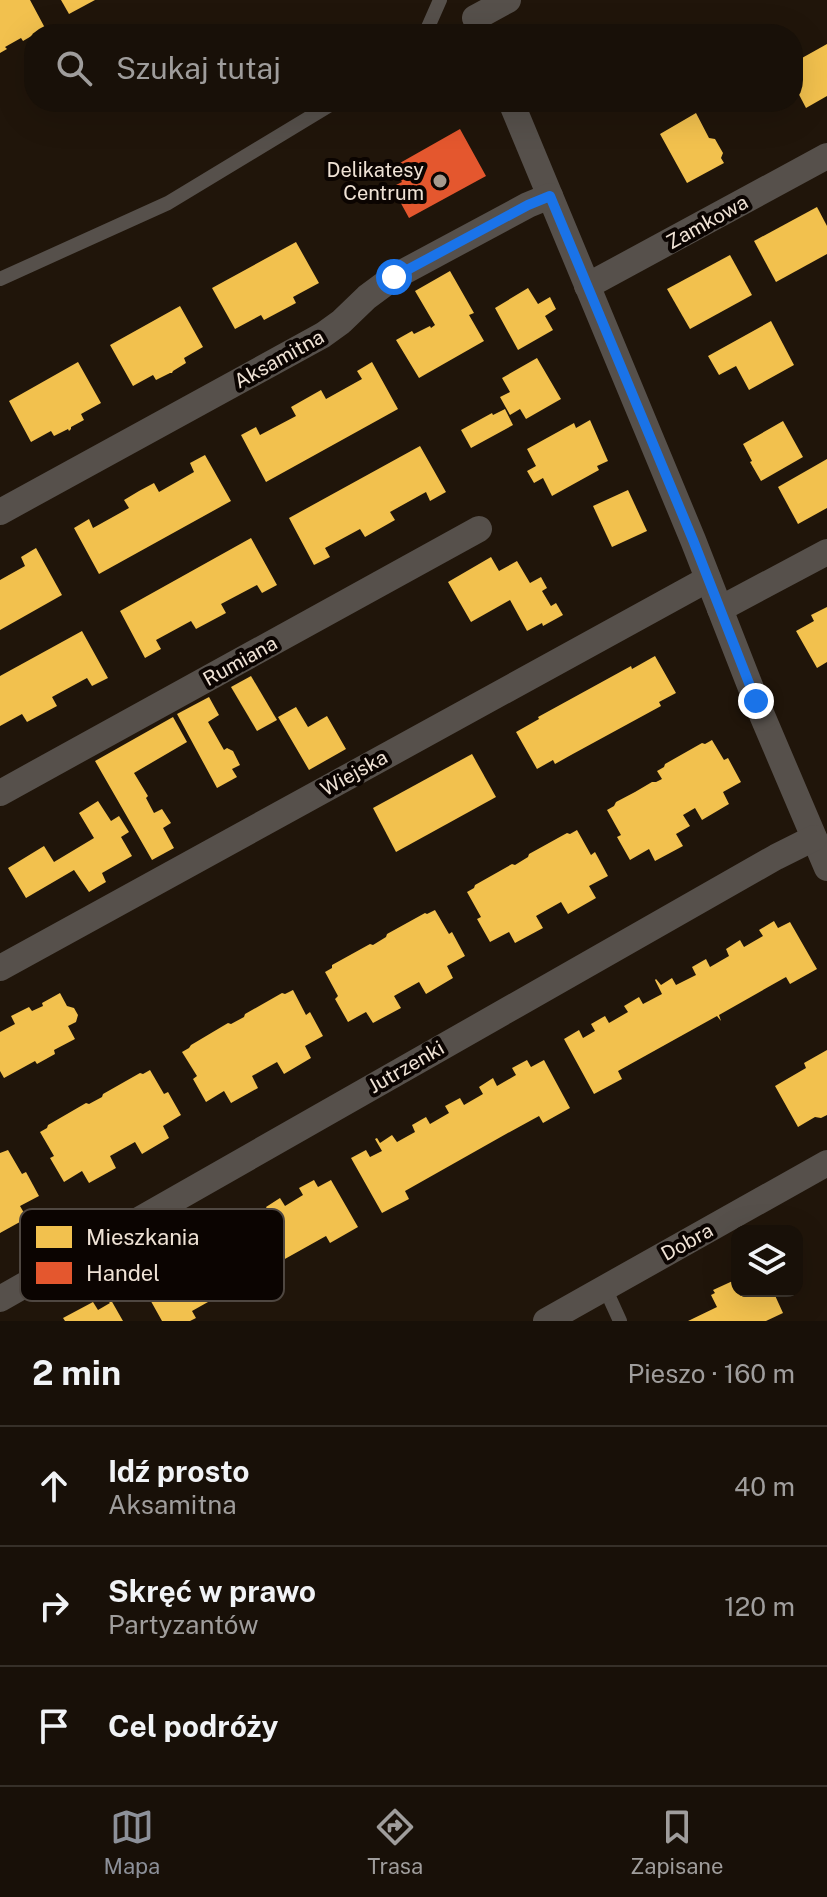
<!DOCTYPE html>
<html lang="pl">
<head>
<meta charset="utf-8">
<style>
	:root { --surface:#181008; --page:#251e16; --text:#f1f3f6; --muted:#9f9d9c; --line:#363029; --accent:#8c9099 }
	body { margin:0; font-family:"Public Sans",sans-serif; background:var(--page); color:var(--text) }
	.controls { position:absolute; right:24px; bottom:24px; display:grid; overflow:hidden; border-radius:16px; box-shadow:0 8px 32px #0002 }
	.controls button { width:72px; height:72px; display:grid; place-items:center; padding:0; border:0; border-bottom:2px solid var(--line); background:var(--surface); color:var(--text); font:40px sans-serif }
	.stop { position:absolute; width:24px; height:24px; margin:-18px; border:6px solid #1a73e8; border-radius:50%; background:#fff }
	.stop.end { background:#1a73e8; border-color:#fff; box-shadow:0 2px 8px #0008 }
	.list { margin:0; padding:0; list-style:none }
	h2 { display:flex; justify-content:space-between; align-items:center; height:104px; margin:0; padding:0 32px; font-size:34px }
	h2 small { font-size:26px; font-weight:400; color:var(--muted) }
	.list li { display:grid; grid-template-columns:52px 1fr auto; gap:24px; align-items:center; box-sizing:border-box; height:120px; padding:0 32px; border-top:2px solid var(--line) }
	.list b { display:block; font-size:30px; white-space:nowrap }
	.list p { margin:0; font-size:26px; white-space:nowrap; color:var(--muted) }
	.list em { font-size:26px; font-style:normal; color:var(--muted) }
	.icon { flex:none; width:44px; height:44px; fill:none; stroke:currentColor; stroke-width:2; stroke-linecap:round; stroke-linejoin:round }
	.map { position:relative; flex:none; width:827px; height:1321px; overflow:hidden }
	.search { position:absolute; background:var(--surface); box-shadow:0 8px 32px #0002; left:24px; right:24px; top:24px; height:88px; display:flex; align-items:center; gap:20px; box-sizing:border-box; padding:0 28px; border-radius:32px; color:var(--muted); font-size:30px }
	.sheet { height:464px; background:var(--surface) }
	nav { display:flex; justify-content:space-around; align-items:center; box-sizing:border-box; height:112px; border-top:2px solid var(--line); background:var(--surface); font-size:22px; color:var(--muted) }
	nav a { display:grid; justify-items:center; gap:4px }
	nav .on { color:var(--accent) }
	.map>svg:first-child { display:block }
	.homes { fill:#f2c14e }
	.shops { fill:#e4572e }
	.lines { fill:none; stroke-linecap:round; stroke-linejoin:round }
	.lane { stroke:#56504b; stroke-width:14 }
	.street { stroke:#56504b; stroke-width:26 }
	.route { stroke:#1a73e8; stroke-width:10 }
	.poi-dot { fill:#a79a8e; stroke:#0b0401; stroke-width:3 }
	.labels { text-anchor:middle; stroke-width:8; stroke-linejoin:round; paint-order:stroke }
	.poi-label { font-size:20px; fill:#efe2d5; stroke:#0b0401; text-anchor:end }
	.street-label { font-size:20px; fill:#efe2d5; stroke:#0b0401 }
	.key { fill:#0b0401; stroke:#4f4741; stroke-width:2 }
	.key-label { font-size:22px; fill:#efe2d5 }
</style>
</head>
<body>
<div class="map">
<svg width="827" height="1321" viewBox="0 0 827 1321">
	<rect width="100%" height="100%" fill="#20150a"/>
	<!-- homes -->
	<g class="homes">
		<path d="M0,0H30L45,28L23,41L21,38L5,47L7,49L0,53Z"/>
		<path d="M61,0H95L69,14Z"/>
		<path d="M827,44V96L806,108L793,83V63Z"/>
		<path d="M696,113L709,138L715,139L723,153L721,158L724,163L687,183L660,134Z"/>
		<path d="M817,207L827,226V254L776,282L754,241Z"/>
		<path d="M296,242L319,283L293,297L296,303L264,320L261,315L235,329L212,288Z"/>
		<path d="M730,255L752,295L690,329L667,289Z"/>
		<path d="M450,271L474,313L469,315L484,341L419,378L396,340L412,331L414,334L430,326L431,328L435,325L415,291Z"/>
		<path d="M528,288L538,304L550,297L556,309L545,316L553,330L518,350L495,308Z"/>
		<path d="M180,306L203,347L184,358L186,363L173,371L172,373H170L156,380L153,375L133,386L110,345Z"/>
		<path d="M771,321L794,365L749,390L736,366L719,375L708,356Z"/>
		<path d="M537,358L561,399L526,419L520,409L510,415L500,397L510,392L502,378Z"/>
		<path d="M78,362L101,403L81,414L84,420L71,427V429L69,431L68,429L54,436L51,431L31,442L9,401Z"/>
		<path d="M372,362L398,409L266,482L241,435L256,427L260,435L296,416L291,407L321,390L326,399L362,379L357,371Z"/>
		<path d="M505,409L513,425L471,448L461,430L492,413L493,415Z"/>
		<path d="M590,420L608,461L597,466L599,470L552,496L543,478L534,483L527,471L536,466L527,449L574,423L576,428Z"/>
		<path d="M783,421L803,457L761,481L750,462L752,461L743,444Z"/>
		<path d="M420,446L446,492L430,501L426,492L390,512L395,520L365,537L360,529L325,548L330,557L314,565L289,518Z"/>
		<path d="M205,455L231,501L99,574L74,528L89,519L93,528L129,508L124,500L139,491L154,483L159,492L194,472L190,463Z"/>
		<path d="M827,459V508L798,524L778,487Z"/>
		<path d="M628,490L647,531L612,547L593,506Z"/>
		<path d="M251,538L277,585L262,593L257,585L221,604L226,613L196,629L191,621L156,640L161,649L145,658L120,611Z"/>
		<path d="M36,548L62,595L0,630V580L25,566L21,557Z"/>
		<path d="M491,557L499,571L517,561L530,583L541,577L547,588L542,591L551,606L556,603L563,615L543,626L542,623L527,631L510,600L471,622L448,582Z"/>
		<path d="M827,607V662L817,668L796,631L814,621L811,615Z"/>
		<path d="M82,631L108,678L92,686L87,678L52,697L57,706L27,722L22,714L0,726V676Z"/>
		<path d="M655,656L676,693L659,702L661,706L571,755L555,764L553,760L537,769L516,732L539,719L538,717L631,666L632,669Z"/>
		<path d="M251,676L277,720L257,731L231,687Z"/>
		<path d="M209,697L219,715L208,722L224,750L227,748L233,751L240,765L232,769L237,777L217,788L177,714Z"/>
		<path d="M296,707L308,727L327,716L346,749L309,770L278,717Z"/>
		<path d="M173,717L187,742L134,773L148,796L146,798L154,813L162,809L171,823L163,828L174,848L152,860L95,761Z"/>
		<path d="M712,740L724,760L728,758L741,782L723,792L729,804L702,820L695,808L683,815L690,826L676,834L683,846L655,861L649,849L630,860L617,837L621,835L607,810L614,806L616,802L635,792L652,782H656L662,779L657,771L664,767L665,764L702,743L705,744Z"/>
		<path d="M472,754L496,797L396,852L373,808Z"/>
		<path d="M98,801L111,821L119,816L129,832L121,837L132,856L102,873L106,882L89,892L74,870L26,898L8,868L44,846L54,862L94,838L79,813Z"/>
		<path d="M577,830L591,855L595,852L608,876L589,886L596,898L568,914L561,902L536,916L543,928L515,943L509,932L490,942L477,919L481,917L467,892L474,888L475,885L512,864L515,865L528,857L529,854L567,833L570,834Z"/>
		<path d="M435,910L449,934L452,932L465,956L447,966L453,978L426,994L419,982L394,996L401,1008L373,1023L366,1012L348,1022L335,999L338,996L325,972L332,968V965L370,944L373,945L386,937L387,934L425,913L427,914Z"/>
		<path d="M774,921L778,928L790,922L817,969L790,984L786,977L719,1015L721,1021L717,1016L618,1071L622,1079L594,1094L564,1039L579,1030L583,1038L595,1031L591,1024L605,1016L609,1023L628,1012L624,1006L639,997L643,1004L662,994L655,980L656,979L661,985L672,978L676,985L696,975L692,967L706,959L710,967L729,956L726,949L740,940L744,947L763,936L759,930Z"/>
		<path d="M293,990L306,1015L310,1012L323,1036L305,1046L311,1058L284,1074L277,1062L252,1076L258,1088L231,1103L224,1091L206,1102L193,1079L197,1076L182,1052L189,1048L191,1045L228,1023L231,1024L244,1017L245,1014L282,993L285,994Z"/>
		<path d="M60,993L67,1006L74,1008L78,1015L76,1022L68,1026L75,1039L54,1050L55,1054L37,1064L35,1061L4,1078L0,1071V1032L15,1024L11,1016L29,1007L32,1011L43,1006L42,1003Z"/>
		<path d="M827,1050V1115L821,1118L815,1117L798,1127L775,1086L806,1068L804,1063Z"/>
		<path d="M527,1060L531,1067L544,1060L570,1108L543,1123L539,1116L506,1134L405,1191L409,1199L382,1213L351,1158L366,1150L370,1157L382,1151L375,1139L377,1138L380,1143L392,1135L397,1142L415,1132L412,1125L426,1117L430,1124L449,1113L445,1106L460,1098L464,1105L483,1094L479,1087L493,1078L497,1086L516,1075L512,1068Z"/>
		<path d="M150,1070L164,1094L168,1092L181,1115L163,1126L169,1138L142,1154L135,1142L110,1156L116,1168L89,1183L82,1171L64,1182L50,1158L54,1156L40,1132L47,1128L48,1125L86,1103L89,1104L102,1097L103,1094L140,1073L143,1074Z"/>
		<path d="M8,1150L22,1174L26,1172L39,1196L20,1206L27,1218L0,1233V1153Z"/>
		<path d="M314,1180L318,1187L331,1180L358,1227L330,1243L326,1236L224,1293L192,1311L196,1318L190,1321H162L138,1278L153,1270L157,1277L169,1271L162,1258L163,1257L167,1262L179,1255L184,1262L203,1252L199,1245L213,1236L217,1243L236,1233L232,1226L246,1217L251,1225L258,1220L270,1214L266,1207L280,1198L285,1206L303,1195L299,1188Z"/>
		<path d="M737,1279V1291H773L783,1313L766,1321H688L717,1307L711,1295L715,1293L713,1290Z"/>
		<path d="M111,1300L123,1321H65L63,1318L93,1302L98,1310L110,1303L108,1301Z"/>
	</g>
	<!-- shops -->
	<path class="shops" d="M460,129L486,176L409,218L392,187L402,182L399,177L389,181L384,172Z"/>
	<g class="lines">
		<!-- lane -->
		<g class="lane">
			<path d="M425,34L440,0"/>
			<path d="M0,279L168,203L335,102"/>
			<path d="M605,1288L620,1321"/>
		</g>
		<!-- street -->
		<g class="street">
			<path d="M475,18L508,0"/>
			<path d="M511,102L693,540L756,701L827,868"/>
			<path d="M587,286L827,156"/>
			<path d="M0,512L323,335L341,322L367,297L394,277L528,205L550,196"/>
			<path d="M720,609L827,552"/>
			<path d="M0,793L479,529"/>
			<path d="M0,968L708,579"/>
			<path d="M0,1299L776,857L814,838"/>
			<path d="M546,1321L827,1163"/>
		</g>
	</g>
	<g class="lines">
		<!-- route -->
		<path class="route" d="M394,277L528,205L550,196L693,540L756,701"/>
	</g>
	<!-- markers -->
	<circle class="poi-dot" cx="440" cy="181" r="8"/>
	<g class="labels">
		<!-- poi labels -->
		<g class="poi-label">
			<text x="424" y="177">Delikatesy<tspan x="424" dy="23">Centrum</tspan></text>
		</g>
		<!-- street labels -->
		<g class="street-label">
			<text transform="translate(707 222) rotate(-29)" y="7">Zamkowa</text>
			<text transform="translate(279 359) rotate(-29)" y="7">Aksamitna</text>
			<text transform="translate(240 661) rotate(-29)" y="7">Rumiana</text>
			<text transform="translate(354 773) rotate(-29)" y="7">Wiejska</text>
			<text transform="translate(406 1067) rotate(-30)" y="7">Jutrzenki</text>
			<text transform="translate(687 1242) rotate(-29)" y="7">Dobra</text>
		</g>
	</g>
	<!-- legend -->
	<rect x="20" y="1209" width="264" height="92" rx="12" class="key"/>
	<rect x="36" y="1226" width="36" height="22" fill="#f2c14e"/>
	<rect x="36" y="1262" width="36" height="22" fill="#e4572e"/>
	<g class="key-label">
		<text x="86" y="1245">Mieszkania</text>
		<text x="86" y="1281">Handel</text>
	</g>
</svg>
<div class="controls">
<button><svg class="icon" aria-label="layers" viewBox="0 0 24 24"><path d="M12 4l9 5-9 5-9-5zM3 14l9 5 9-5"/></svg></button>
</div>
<div class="stop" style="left:394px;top:277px"></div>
<div class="stop end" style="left:756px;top:701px"></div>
<div class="search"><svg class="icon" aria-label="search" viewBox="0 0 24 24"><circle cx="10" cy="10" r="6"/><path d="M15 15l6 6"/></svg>Szukaj tutaj</div>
</div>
<section class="sheet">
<h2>2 min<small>Pieszo · 160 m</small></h2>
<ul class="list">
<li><svg class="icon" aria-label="ahead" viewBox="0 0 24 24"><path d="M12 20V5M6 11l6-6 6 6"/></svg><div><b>Idź prosto</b><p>Aksamitna</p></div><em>40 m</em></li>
<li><svg class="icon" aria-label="right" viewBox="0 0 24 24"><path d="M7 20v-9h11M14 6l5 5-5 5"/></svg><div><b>Skręć w prawo</b><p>Partyzantów</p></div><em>120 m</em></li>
<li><svg class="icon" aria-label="arrive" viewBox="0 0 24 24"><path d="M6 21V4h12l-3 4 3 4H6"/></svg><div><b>Cel podróży</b></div></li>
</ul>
</section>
<nav>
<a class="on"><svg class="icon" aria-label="map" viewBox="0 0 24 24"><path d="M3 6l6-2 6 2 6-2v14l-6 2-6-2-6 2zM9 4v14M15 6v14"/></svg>Mapa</a>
<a><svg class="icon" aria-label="directions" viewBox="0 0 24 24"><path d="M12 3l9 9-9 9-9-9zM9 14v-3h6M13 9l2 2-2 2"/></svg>Trasa</a>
<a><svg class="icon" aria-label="saved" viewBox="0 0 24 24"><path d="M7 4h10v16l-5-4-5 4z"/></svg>Zapisane</a>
</nav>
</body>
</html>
